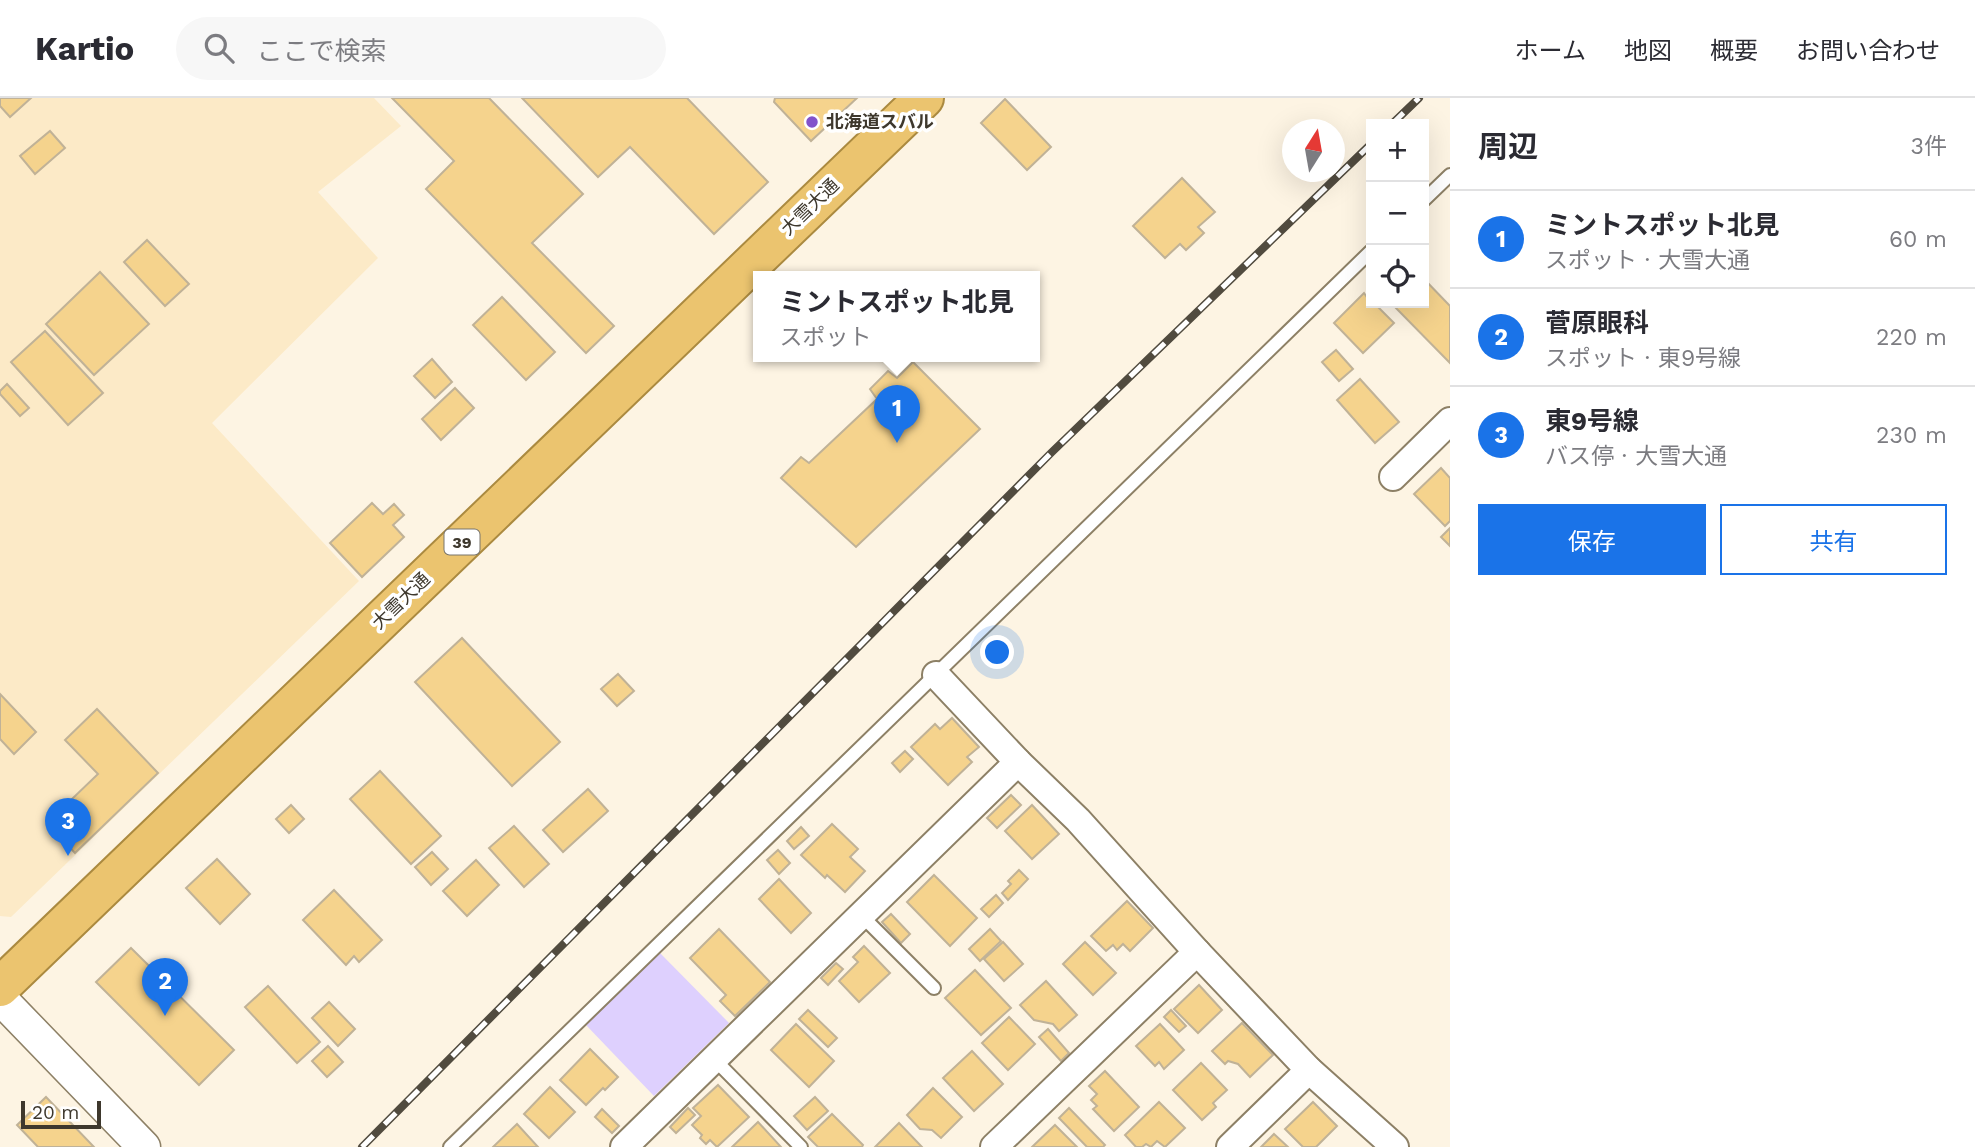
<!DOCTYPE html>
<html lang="ja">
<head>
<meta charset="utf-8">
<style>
	:root { --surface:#fff; --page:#f7f7f7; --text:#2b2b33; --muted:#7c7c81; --line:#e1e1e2; --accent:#1a73e8 }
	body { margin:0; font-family:"Work Sans","Noto Sans JP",sans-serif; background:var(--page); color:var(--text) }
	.controls { position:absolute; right:21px; top:21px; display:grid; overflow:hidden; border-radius:0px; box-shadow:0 7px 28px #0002 }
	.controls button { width:63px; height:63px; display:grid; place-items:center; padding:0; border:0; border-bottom:2px solid var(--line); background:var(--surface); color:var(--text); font:35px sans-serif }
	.compass { position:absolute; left:1282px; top:21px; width:63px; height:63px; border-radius:50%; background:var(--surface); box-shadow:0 7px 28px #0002; rotate:11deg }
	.scale { position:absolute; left:21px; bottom:18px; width:80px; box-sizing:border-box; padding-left:7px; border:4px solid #3e382d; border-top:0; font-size:19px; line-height:24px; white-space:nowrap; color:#3e382d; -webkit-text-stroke:5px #fff; paint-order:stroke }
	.you { position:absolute; left:998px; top:555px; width:24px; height:24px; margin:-18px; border:5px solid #fff; border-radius:50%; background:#1a73e8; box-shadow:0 0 0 10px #1a73e833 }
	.badge { display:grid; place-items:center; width:46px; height:46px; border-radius:50%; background:var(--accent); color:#fff; font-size:23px; font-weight:700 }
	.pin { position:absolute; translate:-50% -58px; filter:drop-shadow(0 2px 4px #0008) }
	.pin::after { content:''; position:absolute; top:37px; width:24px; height:21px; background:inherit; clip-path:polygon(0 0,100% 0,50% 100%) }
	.popup { position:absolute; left:753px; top:173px; width:287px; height:91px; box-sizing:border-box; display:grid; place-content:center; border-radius:0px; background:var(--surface); filter:drop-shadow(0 2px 5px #0005); font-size:23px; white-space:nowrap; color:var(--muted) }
	.popup b { font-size:26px; color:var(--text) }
	.popup::after { content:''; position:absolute; left:50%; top:100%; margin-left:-14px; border:14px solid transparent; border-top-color:var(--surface) }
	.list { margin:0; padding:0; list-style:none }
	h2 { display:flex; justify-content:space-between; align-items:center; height:91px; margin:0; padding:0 28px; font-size:30px }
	h2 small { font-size:23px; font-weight:400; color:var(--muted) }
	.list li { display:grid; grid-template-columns:46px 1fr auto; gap:21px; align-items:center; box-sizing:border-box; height:98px; padding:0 28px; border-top:2px solid var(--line) }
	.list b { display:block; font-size:26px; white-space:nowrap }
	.list p { margin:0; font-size:23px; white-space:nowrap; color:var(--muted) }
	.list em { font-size:23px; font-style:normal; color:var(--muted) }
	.actions { display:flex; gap:14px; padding:21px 28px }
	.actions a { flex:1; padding:16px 0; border:2px solid var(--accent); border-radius:0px; text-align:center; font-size:24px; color:var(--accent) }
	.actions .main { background:var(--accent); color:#fff }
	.icon { flex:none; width:38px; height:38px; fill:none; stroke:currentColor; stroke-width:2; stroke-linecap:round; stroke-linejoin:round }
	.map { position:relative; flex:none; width:1450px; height:1049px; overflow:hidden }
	header { display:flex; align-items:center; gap:42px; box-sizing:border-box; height:98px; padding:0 35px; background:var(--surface); border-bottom:2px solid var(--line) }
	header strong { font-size:33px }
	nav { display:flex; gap:38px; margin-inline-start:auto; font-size:24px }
	.search { width:490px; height:63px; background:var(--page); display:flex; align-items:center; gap:18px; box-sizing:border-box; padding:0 24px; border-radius:38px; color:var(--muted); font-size:26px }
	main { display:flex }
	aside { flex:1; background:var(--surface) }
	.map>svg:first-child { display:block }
	.built { fill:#fceac7 }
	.green { fill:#ded0fe }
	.building { fill:#f5d38d; stroke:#c0b297; stroke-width:2 }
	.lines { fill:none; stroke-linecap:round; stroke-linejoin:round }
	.service-casing { stroke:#8d8066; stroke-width:16 }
	.minor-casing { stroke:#8d8066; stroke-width:30 }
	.tertiary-casing { stroke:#8d8066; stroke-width:35 }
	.trunk-casing { stroke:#ab8a40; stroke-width:42 }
	.service { stroke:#fff; stroke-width:12 }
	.minor { stroke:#fff; stroke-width:26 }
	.tertiary { stroke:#fff; stroke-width:32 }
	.trunk { stroke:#ebc46f; stroke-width:38 }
	.rail-casing { stroke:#514b3f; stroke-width:8 }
	.rail { stroke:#fff; stroke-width:5; stroke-dasharray:16; stroke-linecap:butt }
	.poi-dot { fill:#8252cb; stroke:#fff; stroke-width:2.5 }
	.labels { text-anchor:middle; stroke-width:7; stroke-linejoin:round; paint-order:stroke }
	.shield { fill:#fff; stroke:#78746c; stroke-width:2 }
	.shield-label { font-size:16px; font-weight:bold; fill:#3e382d }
	.poi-label { font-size:18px; font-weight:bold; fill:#3e382d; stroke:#fff; text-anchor:start }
	.street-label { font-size:18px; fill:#3e382d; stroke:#fff }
</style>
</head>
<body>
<header>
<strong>Kartio</strong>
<div class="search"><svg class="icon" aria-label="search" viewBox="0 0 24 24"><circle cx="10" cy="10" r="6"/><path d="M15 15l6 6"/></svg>ここで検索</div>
<nav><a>ホーム</a><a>地図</a><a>概要</a><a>お問い合わせ</a></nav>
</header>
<main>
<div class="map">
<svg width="1450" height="1049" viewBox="0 0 1450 1049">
	<rect width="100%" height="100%" fill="#fdf4e3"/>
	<!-- built -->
	<path class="built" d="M0,0H374L401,28L318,94L378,160L212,325L359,483L11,819L0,818Z"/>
	<!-- green -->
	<path class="green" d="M659,854L729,925L654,998L586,927Z"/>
	<!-- building -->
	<g class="building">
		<path d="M0,0H31L10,19L0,8Z"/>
		<path d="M392,0H489L583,96L532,145L614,228L586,255L426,91L454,63Z"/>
		<path d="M522,0H687L768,84L714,136L630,49L598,79Z"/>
		<path d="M775,0H857L811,43L774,4Z"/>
		<path d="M1005,1L1051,49L1027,72L981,25Z"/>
		<path d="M50,33L65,50L35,76L20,58Z"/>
		<path d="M1182,80L1215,114L1198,129L1204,135L1186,152L1180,146L1165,160L1133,128Z"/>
		<path d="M147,142L189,186L165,208L124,164Z"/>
		<path d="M100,174L149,226L94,277L46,226Z"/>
		<path d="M1424,181L1450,208V265L1391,205H1424Z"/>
		<path d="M1364,195L1371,205H1374L1394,225L1363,255L1334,225Z"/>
		<path d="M502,199L555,254L526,282L473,227Z"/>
		<path d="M45,233L103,295L68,327L11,264Z"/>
		<path d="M1336,252L1353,271L1339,283L1322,264Z"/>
		<path d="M432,261L452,284L435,300L414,278Z"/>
		<path d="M913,264L980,331L856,449L781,380L801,359L809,365L877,301L870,291L888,273L897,280Z"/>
		<path d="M1360,281L1399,324L1375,345L1337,302Z"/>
		<path d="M7,286L29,310L20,318L0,296V293Z"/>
		<path d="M455,290L474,310L441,342L422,321Z"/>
		<path d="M1441,370L1450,380V423L1445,428L1414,396Z"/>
		<path d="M372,405L383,416L394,406L404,417L393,427L404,439L362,479L330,445Z"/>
		<path d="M1450,430V448L1441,439Z"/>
		<path d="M462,540L560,644L512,688L415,584Z"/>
		<path d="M618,576L634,593L617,608L601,591Z"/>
		<path d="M0,596L36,634L14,656L0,641Z"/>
		<path d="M97,611L158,675L75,755L47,725L98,676L65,642Z"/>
		<path d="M952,620L979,649L967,659L972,664L948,687L911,649L935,626L940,631Z"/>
		<path d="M905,653L913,661L900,674L892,665Z"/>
		<path d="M380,673L441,738L411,766L350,701Z"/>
		<path d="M588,691L608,713L563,754L543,732Z"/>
		<path d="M1011,697L1021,707L997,730L987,720Z"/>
		<path d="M291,707L304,721L289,735L276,721Z"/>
		<path d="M1032,707L1059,736L1032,761L1005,733Z"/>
		<path d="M832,726L858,751L850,759L865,773L845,794L827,777L825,780L801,757Z"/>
		<path d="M514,728L549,766L524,789L489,750Z"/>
		<path d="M801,729L809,738L794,751L787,743Z"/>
		<path d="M778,752L790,765L779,776L767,762Z"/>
		<path d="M432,754L448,771L431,787L415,769Z"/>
		<path d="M217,761L250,796L220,826L186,790Z"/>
		<path d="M476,762L499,787L467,818L443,793Z"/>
		<path d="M1019,772L1028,781L1008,802L1002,795L1011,786L1008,783Z"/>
		<path d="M934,777L977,820L950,848L907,804Z"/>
		<path d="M779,781L811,815L791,835L759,801Z"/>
		<path d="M334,792L382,842L359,864L354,858L346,867L303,822Z"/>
		<path d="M996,797L1003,805L989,819L981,811Z"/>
		<path d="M1127,803L1153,830L1130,853L1123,846L1117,852L1113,847L1106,853L1091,838Z"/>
		<path d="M891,816L910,836L901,845L882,824Z"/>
		<path d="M719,831L770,884L735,918L720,903L726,897L690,860Z"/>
		<path d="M990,831L1001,843L980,863L969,851Z"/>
		<path d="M1003,844L1023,866L1004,883L984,861Z"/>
		<path d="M1085,844L1116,875L1093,897L1063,866Z"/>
		<path d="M864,848L890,875L859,904L839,883L858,864L853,859Z"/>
		<path d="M131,850L234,952L199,987L96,884Z"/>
		<path d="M836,865L843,871L828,887L821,880Z"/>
		<path d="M975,872L1011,910L981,937L945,900Z"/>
		<path d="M1046,883L1077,917L1059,933L1053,926L1034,922L1020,907Z"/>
		<path d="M1199,887L1222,912L1198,935L1174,911Z"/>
		<path d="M268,888L320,944L297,965L245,909Z"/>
		<path d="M329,904L355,931L338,948L312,920Z"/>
		<path d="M808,912L837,940L828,949L799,921Z"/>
		<path d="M1171,912L1186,928L1179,934L1164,919Z"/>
		<path d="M1009,919L1035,946L1008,972L982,945Z"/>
		<path d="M1242,925L1273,957L1250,979L1238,966L1228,963L1225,966L1212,953Z"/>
		<path d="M796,926L834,963L809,989L771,952Z"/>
		<path d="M1160,926L1184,952L1164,971L1159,964L1155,968L1136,948Z"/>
		<path d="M1048,931L1069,955L1061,963L1039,939Z"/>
		<path d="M328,948L343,964L327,979L312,963Z"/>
		<path d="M590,951L618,979L605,992L603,990L586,1007L560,982Z"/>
		<path d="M972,953L1003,986L974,1013L943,980Z"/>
		<path d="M1201,965L1227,992L1213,1005L1216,1009L1202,1022L1173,992Z"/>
		<path d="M1105,973L1139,1009L1114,1033L1093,1011L1097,1008L1091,1002L1097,996L1089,988Z"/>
		<path d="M718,987L749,1019L717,1049L710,1042L706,1046L700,1040L702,1037L692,1027L701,1018L693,1010Z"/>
		<path d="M550,989L575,1014L549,1040L524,1016Z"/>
		<path d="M933,990L962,1019L941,1040L932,1032L920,1031L907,1017Z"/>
		<path d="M46,999L94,1049H38L17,1027Z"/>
		<path d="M815,999L828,1013L807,1032L794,1018Z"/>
		<path d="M1159,1004L1185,1030L1165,1049L1157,1043L1151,1049L1146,1046L1142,1049H1136L1125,1037Z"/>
		<path d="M1313,1004L1337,1028L1316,1049H1303L1285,1031Z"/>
		<path d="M688,1010L695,1017L676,1035L670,1029Z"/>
		<path d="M1069,1010L1105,1047L1103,1049H1087L1059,1020Z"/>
		<path d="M602,1011L619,1028L612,1035L595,1019Z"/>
		<path d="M832,1016L863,1047L862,1049H818L808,1039Z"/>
		<path d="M758,1024L781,1049H732Z"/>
		<path d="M899,1025L922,1049H875Z"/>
		<path d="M517,1026L538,1049H493Z"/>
		<path d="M1055,1027L1077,1049H1032Z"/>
		<path d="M1274,1036L1288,1049H1261Z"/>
	</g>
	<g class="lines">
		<!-- service casing -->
		<g class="service-casing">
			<g id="service">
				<path d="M1424,102L1450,77"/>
				<path d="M861,817L934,890"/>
				<path d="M714,961L801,1049"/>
				<path d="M450,1049L1371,153"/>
			</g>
		</g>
		<!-- minor casing -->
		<g class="minor-casing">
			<g id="minor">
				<path d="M1393,379L1450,323"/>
				<path d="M936,577L1018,664L1078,722L1197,854L1309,972L1395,1049"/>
				<path d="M624,1049L1018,664"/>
				<path d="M994,1049L1197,854"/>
				<path d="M1230,1049L1309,972"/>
			</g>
		</g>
		<!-- tertiary casing -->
		<g class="tertiary-casing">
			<path id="tertiary" d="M0,900L144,1049"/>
		</g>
		<!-- trunk casing -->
		<g class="trunk-casing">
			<path id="trunk" d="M0,889L924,0"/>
		</g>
		<!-- service -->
		<use href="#service" class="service"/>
		<!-- minor -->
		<use href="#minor" class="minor"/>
		<!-- tertiary -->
		<use href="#tertiary" class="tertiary"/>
		<!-- trunk -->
		<use href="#trunk" class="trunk"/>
		<!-- rail casing -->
		<g class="rail-casing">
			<g id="rail">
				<path d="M1392,26L1419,0"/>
				<path d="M362,1049L1052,354L1371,46"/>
			</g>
		</g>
		<!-- rail -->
		<use href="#rail" class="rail"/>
	</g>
	<!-- markers -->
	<circle class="poi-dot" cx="812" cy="24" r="7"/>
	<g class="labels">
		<!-- shield labels -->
		<rect class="shield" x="444.5" y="431.5" width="35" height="25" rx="5"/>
		<g class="shield-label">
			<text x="462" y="450">39</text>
		</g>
		<!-- poi labels -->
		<g class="poi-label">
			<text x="826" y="30">北海道スバル</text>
		</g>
		<!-- street labels -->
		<g class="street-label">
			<text transform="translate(810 109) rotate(-44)" y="6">大雪大通</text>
			<text transform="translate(401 503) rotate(-44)" y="6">大雪大通</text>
		</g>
	</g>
</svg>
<div class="controls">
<button>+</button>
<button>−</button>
<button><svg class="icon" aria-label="locate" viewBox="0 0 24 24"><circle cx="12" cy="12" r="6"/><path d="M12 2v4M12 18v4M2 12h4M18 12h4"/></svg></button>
</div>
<svg class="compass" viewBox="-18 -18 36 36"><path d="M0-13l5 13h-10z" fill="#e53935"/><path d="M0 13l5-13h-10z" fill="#7c7c81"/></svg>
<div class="scale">20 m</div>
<div class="you"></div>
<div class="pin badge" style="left:897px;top:345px">1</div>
<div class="popup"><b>ミントスポット北見</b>スポット</div>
<div class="pin badge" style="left:165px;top:918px">2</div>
<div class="pin badge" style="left:68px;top:758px">3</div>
</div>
<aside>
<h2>周辺<small>3件</small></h2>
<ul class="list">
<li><span class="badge">1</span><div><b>ミントスポット北見</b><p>スポット · 大雪大通</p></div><em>60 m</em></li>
<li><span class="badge">2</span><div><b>菅原眼科</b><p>スポット · 東9号線</p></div><em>220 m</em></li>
<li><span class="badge">3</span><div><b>東9号線</b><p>バス停 · 大雪大通</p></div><em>230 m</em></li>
</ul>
<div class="actions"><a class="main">保存</a><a>共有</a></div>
</aside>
</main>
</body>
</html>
